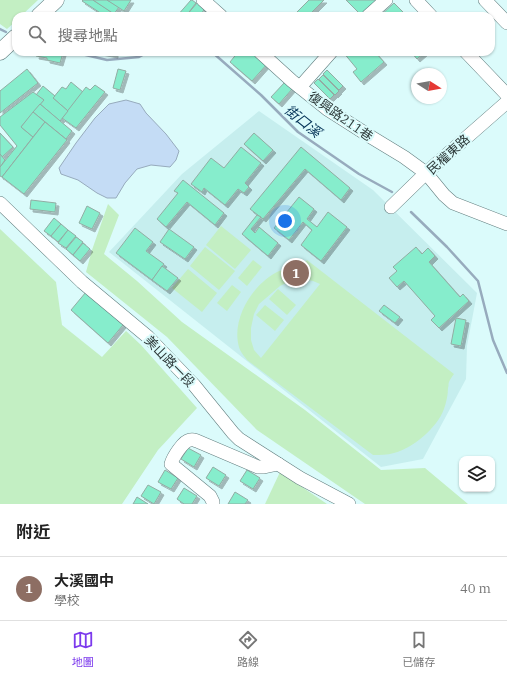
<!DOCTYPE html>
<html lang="zh-TW">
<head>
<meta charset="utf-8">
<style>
	:root { --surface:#fff; --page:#f6f6f6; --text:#222; --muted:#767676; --line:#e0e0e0; --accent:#7c3aed }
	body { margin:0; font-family:"IBM Plex Serif","Noto Sans TC",serif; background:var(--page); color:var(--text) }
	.controls { position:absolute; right:12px; bottom:12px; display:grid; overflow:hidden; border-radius:8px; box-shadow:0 1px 3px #0004 }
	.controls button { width:36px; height:36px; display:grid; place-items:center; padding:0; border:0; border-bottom:1px solid var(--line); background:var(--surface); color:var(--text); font:20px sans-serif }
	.compass { position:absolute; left:411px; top:68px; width:36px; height:36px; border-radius:50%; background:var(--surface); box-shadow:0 1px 3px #0004; rotate:101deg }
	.you { position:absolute; left:285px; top:221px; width:14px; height:14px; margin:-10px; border:3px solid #fff; border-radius:50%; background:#1a73e8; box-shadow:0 0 0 6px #1a73e833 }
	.badge { display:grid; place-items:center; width:26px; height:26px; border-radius:50%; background:var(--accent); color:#fff; font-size:13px; font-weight:700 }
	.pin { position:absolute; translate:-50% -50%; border:2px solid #fff; box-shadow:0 1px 4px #0006 }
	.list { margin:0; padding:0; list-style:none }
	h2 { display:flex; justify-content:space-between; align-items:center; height:52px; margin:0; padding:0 16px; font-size:17px }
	h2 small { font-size:13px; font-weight:400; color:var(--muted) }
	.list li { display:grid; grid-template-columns:26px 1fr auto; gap:12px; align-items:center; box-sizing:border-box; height:64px; padding:0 16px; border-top:1px solid var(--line) }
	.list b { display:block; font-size:15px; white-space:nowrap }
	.list p { margin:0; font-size:13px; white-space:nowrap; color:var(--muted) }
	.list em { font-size:13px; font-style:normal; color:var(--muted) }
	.icon { flex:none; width:22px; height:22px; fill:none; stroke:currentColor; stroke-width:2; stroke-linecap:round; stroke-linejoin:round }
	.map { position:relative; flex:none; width:507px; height:504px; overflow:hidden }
	.search { position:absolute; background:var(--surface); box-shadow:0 1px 3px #0004; left:12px; right:12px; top:12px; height:44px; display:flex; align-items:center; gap:10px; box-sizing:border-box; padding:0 14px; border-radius:12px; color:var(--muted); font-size:15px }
	.sheet { height:116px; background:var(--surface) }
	nav { display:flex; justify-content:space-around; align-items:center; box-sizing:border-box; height:56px; border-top:1px solid var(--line); background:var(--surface); font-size:11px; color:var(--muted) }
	nav a { display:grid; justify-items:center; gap:2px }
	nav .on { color:var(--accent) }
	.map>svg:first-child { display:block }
	.built { fill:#c6eeee }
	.green { fill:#c3efc3; fill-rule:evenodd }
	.water { fill:#c4dcf5; stroke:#97abbd }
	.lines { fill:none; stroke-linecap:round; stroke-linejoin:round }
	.stream { stroke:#97abbd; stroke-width:2.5 }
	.building { fill:#86edcc; stroke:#92aca3; filter:url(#shadow) }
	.minor-casing { stroke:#627e7f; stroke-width:14 }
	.major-casing { stroke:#627e7f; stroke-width:17 }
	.minor { stroke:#fff; stroke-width:13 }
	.major { stroke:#fff; stroke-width:16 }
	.labels { text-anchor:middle; stroke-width:4; stroke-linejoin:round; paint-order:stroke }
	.street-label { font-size:13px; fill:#2e3a3a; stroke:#dbfbfb }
	.water-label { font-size:14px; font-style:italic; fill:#013055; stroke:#dbfbfb }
</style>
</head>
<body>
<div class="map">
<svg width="507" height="504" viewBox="0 0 507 504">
	<defs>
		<filter id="shadow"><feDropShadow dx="3" dy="3" stdDeviation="0" flood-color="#0004"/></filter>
	</defs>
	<rect width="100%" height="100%" fill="#dbfbfb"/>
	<!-- built -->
	<path class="built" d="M259,111L373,190L477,293L467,346L466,379L423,459L381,467L109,252L182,174Z"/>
	<!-- green -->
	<g class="green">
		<path d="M0,0H38L21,16H16V21L7,29L0,24Z"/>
		<path d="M108,204L119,215L104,254L137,281L182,322L305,410L381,470L425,468L468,504H365L257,430L167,337L86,272L92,250Z"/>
		<path d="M221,226L251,250L235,269L206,245Z"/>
		<path d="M0,229L56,282L62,325L102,357L126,331L141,345L197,408L158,450L122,504H0Z"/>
		<path d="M205,247L235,271L219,290L190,266Z"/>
		<path d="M253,260L262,267L247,286L238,278Z"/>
		<path d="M307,260L454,374C452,377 450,379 449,382C448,384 449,386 448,388C448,395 446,403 444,409C437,428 413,448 394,453C387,455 380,455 373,455L247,360C245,357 242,354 240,350C229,321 253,283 279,271C285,269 295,270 300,267C303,266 305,262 307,260ZM303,279L313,281L320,284L261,358L254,350L251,340V328L254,314L259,304L280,286L290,281Z"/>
		<path d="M188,269L217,293L202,312L172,288Z"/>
		<path d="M232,285L241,292L227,311L217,303Z"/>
		<path d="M278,289L296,305L287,315L269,299Z"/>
		<path d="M265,305L284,320L275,331L256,315Z"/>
		<path d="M280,472L327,504H265Z"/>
	</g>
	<!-- water -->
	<path class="water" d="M126,100L140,104L146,113L166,134L179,151L176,160L170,167L151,165L137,169L125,183L116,198H107L97,193L78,180L61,174L59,168L76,143L95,118L109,104Z"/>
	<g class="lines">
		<!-- stream -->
		<g class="stream">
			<path d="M0,29L6,32"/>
			<path d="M73,52L107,60L139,57L148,52"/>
			<path d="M212,52L261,95L298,132L359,174L392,192"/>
			<path d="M411,212L447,247L478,281L493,340L507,373"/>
		</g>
	</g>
	<!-- building -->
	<g class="building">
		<path d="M83,0H93L113,13L111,16H105L82,1Z"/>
		<path d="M93,0H107L119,7L114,14Z"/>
		<path d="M107,0H131L124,11Z"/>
		<path d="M191,0H192L196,3L186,16H177Z"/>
		<path d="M309,0H324L308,16H293Z"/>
		<path d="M346,0H378L362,16Z"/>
		<path d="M197,3L204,10L199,16H197L195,14L194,16H186Z"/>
		<path d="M394,3L403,12L398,16H380Z"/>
		<path d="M37,52H58L63,53L60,63L47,60V58L36,56Z"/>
		<path d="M99,52H115V55Z"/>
		<path d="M238,52H256L268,63L252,81L230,62Z"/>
		<path d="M343,52H375L384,62L361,82L353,72L357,69Z"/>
		<path d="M411,52H425L417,59Z"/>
		<path d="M27,69L38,83L0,113V91Z"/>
		<path d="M118,69L126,71L120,90L113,88Z"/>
		<path d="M327,70L343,86L339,90L323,74Z"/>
		<path d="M323,75L339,91L335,95L319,79Z"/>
		<path d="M318,79L334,95L330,99L314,83Z"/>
		<path d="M71,82L83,92L68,111L53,98L62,87L66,89Z"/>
		<path d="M285,82L293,88L279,104L271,97Z"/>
		<path d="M95,85L105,92L76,128L62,118L86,87L90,90Z"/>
		<path d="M43,86L55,96L53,98L68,111L60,121L40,104L44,100L36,95Z"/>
		<path d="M33,92L44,100L21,127L33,137L2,177L0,176V167L17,146L0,125V117Z"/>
		<path d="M40,104L72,131L66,139L33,112Z"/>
		<path d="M33,112L45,122L33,137L21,127Z"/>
		<path d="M45,122L67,140L24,194L2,177Z"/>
		<path d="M0,133L13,147L2,157L0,154Z"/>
		<path d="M254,133L273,150L263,161L244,144Z"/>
		<path d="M241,147L261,163L245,183L249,187L244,193L238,189L225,205L204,188L202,192L191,184L211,158L224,168Z"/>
		<path d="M301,147L350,188L341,200L305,169L263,219L250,209Z"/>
		<path d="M0,154L5,160L0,167Z"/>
		<path d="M183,180L224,213L215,225L187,202L166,227L157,219L178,193L174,191Z"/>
		<path d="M299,197L314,209L307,219L317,227L328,212L347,227L321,261L301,245L312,230L303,222L289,240L274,228Z"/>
		<path d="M31,200L56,203L55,212L30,209Z"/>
		<path d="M87,206L100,213L92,229L79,223Z"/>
		<path d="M257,215L261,217L251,229L255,233L259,227L278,243L268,256L242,234Z"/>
		<path d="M54,218L61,224L51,236L44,231Z"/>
		<path d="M61,224L68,230L58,242L51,236Z"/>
		<path d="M135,228L153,242L146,251L164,264L152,280L116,253Z"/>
		<path d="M169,229L194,247L185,259L160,242Z"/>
		<path d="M68,230L76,236L66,248L58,243Z"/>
		<path d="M76,237L83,242L73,255L66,249Z"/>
		<path d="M83,243L90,249L80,261L73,255Z"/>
		<path d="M416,247L422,254L428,248L435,256L429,262L460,297L463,294L469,301L439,328L431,320L435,316L404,281L397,287L389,278L397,271L393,267Z"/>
		<path d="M162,266L178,278L167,291L152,280Z"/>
		<path d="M86,292L123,325L108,343L71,310Z"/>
		<path d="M384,305L400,317L395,323L379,311Z"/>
		<path d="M456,318L466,320L461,346L451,344Z"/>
		<path d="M188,448L201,455L194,467L181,459Z"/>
		<path d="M213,467L226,475L219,486L206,478Z"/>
		<path d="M165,470L178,478L171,489L158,482Z"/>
		<path d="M247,470L260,478L253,489L240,481Z"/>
		<path d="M148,485L161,492L154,504L141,496Z"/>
		<path d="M184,488L197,496L192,504H184L177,499Z"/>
		<path d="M235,492L248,500L245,504H228Z"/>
		<path d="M137,497L148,504H133Z"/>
	</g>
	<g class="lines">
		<!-- minor casing -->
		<g class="minor-casing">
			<g id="minor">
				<path d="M203,0L221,16"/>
				<path d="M416,0L431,16"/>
				<path d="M485,0L507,23"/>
				<path d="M368,16L386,0"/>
				<path d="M260,52L292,81L327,109L371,137L404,157L426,173L444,195L453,203L507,224"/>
				<path d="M466,52L507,95"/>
				<path d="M300,87L331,52"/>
				<path d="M0,203L82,282L148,337L194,385L233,433L239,439L300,478L349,504"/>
				<path d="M391,207L426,173L507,102"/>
				<path d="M213,504V502L210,496L171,464C173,457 183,441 190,440C193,439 194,440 197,441L258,467H264L278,464"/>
			</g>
		</g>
		<!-- major casing -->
		<g class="major-casing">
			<g id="major">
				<path d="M39,16L56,0"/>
				<path d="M0,52L16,37"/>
			</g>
		</g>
		<!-- minor -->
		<use href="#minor" class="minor"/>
		<!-- major -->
		<use href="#major" class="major"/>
	</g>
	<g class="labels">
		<!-- street labels -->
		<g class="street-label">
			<text transform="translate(341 116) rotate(35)" y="5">復興路211巷</text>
			<text transform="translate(448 154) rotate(-42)" y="5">民權東路</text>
			<text transform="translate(170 361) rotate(46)" y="5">美山路一段</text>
		</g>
		<!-- water labels -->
		<g class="water-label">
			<text transform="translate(303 121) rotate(39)" y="5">街口溪</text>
		</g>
	</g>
</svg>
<div class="controls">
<button><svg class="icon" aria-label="layers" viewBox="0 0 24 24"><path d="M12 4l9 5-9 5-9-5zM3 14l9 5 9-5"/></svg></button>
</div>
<svg class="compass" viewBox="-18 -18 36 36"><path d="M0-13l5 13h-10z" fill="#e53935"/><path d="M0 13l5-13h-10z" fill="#767676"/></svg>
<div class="you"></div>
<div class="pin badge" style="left:296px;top:273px;background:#8d6e63">1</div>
<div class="search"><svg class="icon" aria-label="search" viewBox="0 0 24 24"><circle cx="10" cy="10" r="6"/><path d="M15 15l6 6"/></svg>搜尋地點</div>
</div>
<section class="sheet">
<h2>附近<small></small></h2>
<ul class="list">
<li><span class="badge" style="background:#8d6e63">1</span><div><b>大溪國中</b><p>學校</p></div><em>40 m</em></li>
</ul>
</section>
<nav>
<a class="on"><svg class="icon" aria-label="map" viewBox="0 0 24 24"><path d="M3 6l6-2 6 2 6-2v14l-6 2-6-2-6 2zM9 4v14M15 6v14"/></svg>地圖</a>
<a><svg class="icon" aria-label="directions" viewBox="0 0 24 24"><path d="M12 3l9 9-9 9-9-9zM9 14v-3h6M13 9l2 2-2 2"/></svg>路線</a>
<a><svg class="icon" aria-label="saved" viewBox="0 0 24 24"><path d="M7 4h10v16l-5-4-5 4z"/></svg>已儲存</a>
</nav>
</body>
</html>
